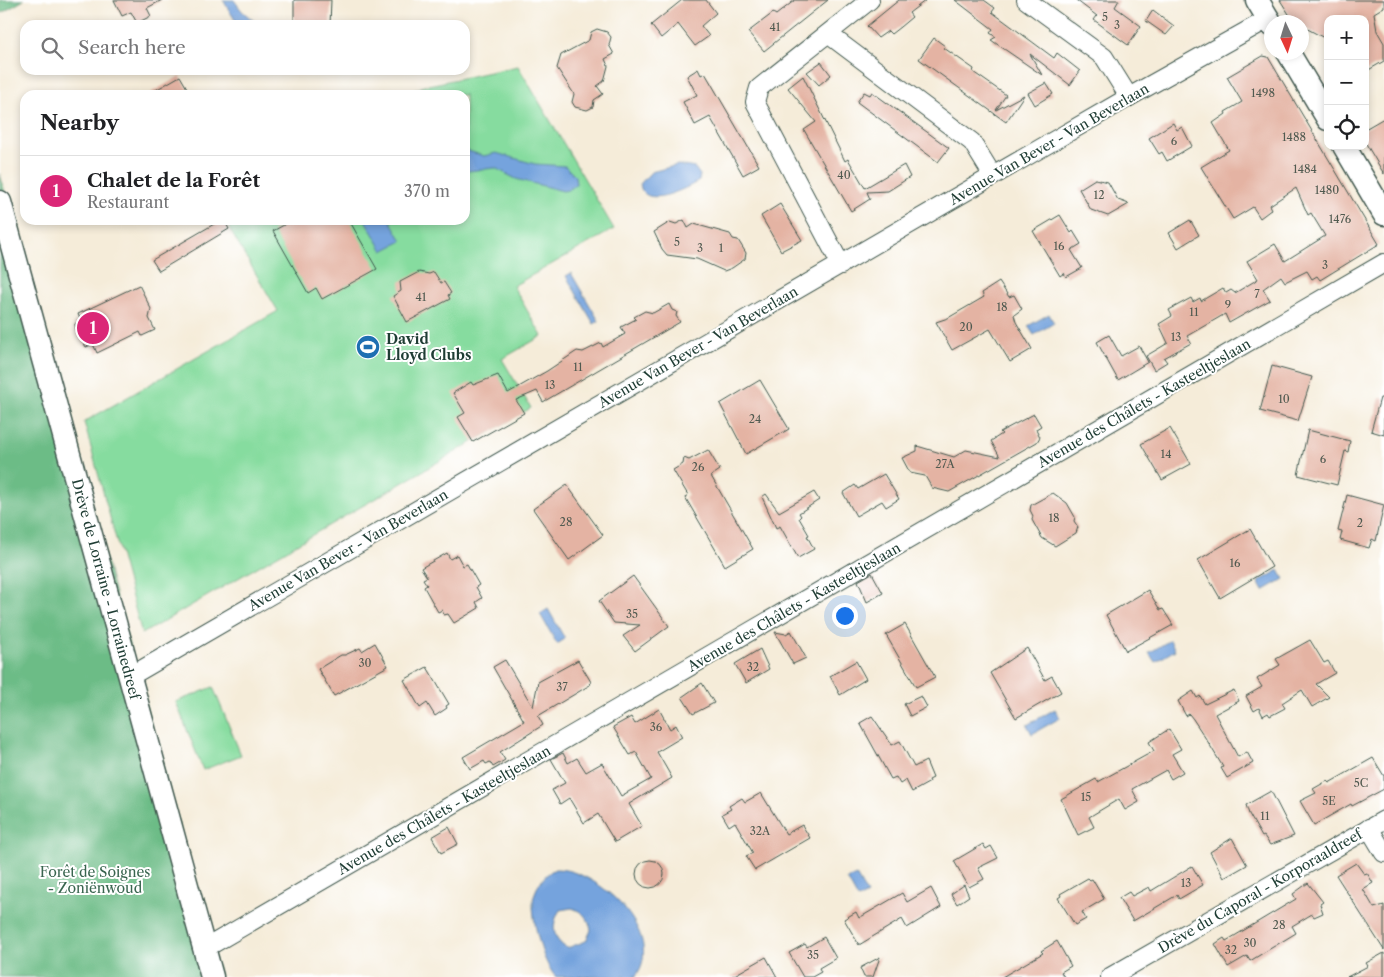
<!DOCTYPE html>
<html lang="en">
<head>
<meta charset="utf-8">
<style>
	:root { --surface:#fff; --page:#f6f6f6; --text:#202124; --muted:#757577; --line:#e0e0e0; --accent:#db2777 }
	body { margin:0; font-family:"Libre Caslon Text",serif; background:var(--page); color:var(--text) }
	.controls { position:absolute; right:15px; top:15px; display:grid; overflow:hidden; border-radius:10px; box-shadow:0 2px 8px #0003 }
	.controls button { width:45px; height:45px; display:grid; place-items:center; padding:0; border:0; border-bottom:1px solid var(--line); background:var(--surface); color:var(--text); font:25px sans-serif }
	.compass { position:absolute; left:1264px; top:15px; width:45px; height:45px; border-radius:50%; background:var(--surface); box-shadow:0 2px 8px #0003; rotate:176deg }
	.you { position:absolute; left:844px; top:615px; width:18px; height:18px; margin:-12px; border:4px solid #fff; border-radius:50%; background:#1a73e8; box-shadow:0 0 0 8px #1a73e833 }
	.badge { display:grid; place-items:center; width:32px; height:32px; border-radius:50%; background:var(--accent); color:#fff; font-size:16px; font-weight:700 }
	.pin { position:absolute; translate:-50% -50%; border:2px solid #fff; box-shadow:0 1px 5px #0006 }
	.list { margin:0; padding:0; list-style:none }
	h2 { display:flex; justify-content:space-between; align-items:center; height:65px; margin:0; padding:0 20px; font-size:21px }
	h2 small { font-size:16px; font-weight:400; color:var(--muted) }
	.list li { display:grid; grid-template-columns:32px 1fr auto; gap:15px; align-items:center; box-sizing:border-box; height:70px; padding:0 20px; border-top:1px solid var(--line) }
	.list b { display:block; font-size:19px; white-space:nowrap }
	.list p { margin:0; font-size:16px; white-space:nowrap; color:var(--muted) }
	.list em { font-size:16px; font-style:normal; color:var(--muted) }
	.icon { flex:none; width:28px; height:28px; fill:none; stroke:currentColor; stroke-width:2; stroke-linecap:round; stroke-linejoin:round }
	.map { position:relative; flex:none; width:1384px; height:977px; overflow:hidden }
	.search { position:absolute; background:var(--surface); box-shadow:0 2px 8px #0003; left:20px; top:20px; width:450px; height:55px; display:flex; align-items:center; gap:12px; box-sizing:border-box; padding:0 18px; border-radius:15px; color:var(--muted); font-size:19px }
	.panel { position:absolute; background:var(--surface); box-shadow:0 2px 8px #0003; left:20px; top:90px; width:450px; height:135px; border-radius:15px }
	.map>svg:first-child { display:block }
	.green { fill:#86dc9f; stroke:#528c6a }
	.forest { fill:#6cbc86; stroke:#467c5d }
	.water { fill:#74a3dd; stroke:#4a7088; fill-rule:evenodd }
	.building { fill:#e4b3a3 }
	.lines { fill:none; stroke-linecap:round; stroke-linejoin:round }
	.minor-casing { stroke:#3f574d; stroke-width:20 }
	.major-casing { stroke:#3f574d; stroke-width:25 }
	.minor { stroke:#fff; stroke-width:18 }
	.major { stroke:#fff; stroke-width:22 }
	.labels { text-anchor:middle; stroke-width:4; stroke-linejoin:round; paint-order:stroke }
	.number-label { font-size:11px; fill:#505a50 }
	.street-label { font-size:14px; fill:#1f3d34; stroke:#fff }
	.poi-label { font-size:14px; font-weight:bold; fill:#1f3d34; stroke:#fff; text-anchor:start }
	.park-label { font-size:14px; fill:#39654f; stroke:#fff }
</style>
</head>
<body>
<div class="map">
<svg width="1384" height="977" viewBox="0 0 1384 977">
	<rect width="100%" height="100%" fill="#fff"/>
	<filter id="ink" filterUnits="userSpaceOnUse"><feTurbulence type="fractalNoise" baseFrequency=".02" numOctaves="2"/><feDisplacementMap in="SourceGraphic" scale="10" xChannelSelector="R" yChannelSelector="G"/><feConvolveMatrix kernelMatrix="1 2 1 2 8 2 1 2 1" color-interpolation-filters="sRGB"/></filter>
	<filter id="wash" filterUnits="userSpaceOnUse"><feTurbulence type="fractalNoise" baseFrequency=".0096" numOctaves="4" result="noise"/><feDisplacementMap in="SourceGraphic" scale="20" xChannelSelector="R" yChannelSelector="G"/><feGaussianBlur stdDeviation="1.12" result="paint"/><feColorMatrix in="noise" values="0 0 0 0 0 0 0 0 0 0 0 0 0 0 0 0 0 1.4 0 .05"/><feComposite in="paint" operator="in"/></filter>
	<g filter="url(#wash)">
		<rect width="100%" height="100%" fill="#f5ecd9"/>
		<!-- green -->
		<g class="green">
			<path d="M518,66L614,229L513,286L542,336L502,359L531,408L142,634L84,422L278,311L224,220H465V95H404L424,86Z"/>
			<path d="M213,687L241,755L203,770L176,702Z"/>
		</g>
		<!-- forest -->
		<g class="forest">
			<path d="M0,0H24L0,14Z"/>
			<path d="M0,174L220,977H0Z"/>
		</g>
		<!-- water -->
		<g class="water">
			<path d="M223,0H234L242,11L259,25H238Z"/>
			<path d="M465,150L484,156L496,153L535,164L565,166L575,176L576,184L568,190L563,191L516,179L495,168L468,171L465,168Z"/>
			<path d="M678,165L695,168L700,175L699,181C687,188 643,211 640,184L651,172Z"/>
			<path d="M365,220H390L402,241L383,251Z"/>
			<path d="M571,273L599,321L594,324L566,276Z"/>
			<path d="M1049,314L1054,323L1034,335L1028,326Z"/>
			<path d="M1279,570L1284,579L1263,591L1258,582Z"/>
			<path d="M548,609L565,639L557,644L540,614Z"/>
			<path d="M1170,640L1175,650L1155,662L1149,653Z"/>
			<path d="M1055,709L1060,718L1032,734L1027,725Z"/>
			<path d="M555,869C598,868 668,936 635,977H556C542,963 533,923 533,903C533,890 544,874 555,869ZM572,908C583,912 589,918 591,930L586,941L567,948C552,940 551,924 560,910Z"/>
			<path d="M856,875L867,894L858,899L847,879Z"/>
		</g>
		<g id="blocks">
			<!-- building -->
			<g class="building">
				<path d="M114,0H162L147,8L151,16L137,23L131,12L122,16Z"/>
				<path d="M294,0H331L330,25H294Z"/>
				<path d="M682,0H706L716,13L701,26L709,36L695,46L678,24L661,38L651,25Z"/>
				<path d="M795,0H828L764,51L748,32L773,13L776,15Z"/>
				<path d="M899,0H926L909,13L912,17L900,27L891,34L888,31L878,38L867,26Z"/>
				<path d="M955,0H984L995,8L992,12L1054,58L1057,53L1080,71L1070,85L1030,54L1042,75L991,40L996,37L990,33L993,29Z"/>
				<path d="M1076,0H1119L1115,7L1141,26L1128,45L1094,20L1097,16Z"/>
				<path d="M1280,0H1384V7L1374,13L1377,31L1384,43V61L1365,72V19H1328V40L1302,26V22H1294Z"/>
				<path d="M1153,10L1174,26L1166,35L1146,21Z"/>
				<path d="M597,29L607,32L611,37L609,45L614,54L605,59L608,66L604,81L597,86L603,94L594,100L593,107L587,110L575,107L572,102L574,94L557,68L561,55L589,40L591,32Z"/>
				<path d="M934,38L945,46L944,48L974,69L973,72L1006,95L996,110L1024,95L1006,122L919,59Z"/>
				<path d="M1263,56L1268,57L1379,244L1320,280L1317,276L1312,279L1307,271L1285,282L1281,276L1263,289L1270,300L1229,323L1225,314L1187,336L1191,343L1164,358L1167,362L1154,370L1146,356L1168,343L1159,324L1172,316L1169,310L1191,298L1193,302L1200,298L1201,301L1223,288L1226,293L1231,290L1235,293L1258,279L1247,261L1275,244L1285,261L1325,236L1311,213L1308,215L1296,188L1270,205L1272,209L1260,218L1253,207L1233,219L1201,167L1229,150L1213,123L1226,114L1225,112L1242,102L1227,77Z"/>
				<path d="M821,62L831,75L819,85L807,72Z"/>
				<path d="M698,69L701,75L705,73L759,166L743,175L710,117L695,125L683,102L697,95L687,76Z"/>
				<path d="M180,76L191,95H147Z"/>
				<path d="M803,76L845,161L848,159L865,188L904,165L910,177L888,191L867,192L870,199L851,211L804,130L816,122L788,88Z"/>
				<path d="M1046,83L1053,94L1035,105L1028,93Z"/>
				<path d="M864,92L870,95L872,92L949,148L938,162L857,102Z"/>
				<path d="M1384,118V174L1365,142V129Z"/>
				<path d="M1173,123L1177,130L1182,127L1192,146L1167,161L1162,152L1159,154L1149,138Z"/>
				<path d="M1095,179L1108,182L1118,200L1129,204L1108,216L1091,210L1079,189Z"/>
				<path d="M780,204L802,240L781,251L761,216Z"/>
				<path d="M1060,215L1071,233L1073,231L1081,244L1071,250L1082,268L1066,277L1064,273L1060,276L1033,231Z"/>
				<path d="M221,220H224L229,229L159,271L152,260Z"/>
				<path d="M293,220H349L377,269L322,299L316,288L308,293L273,231Z"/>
				<path d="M684,220L688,228L694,224L730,234L733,239L738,240L746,253L745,259L732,268L724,271L697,259L667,255L662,249L654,232L670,222L676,224Z"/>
				<path d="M1190,220L1199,235L1178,248L1169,233Z"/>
				<path d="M419,272L429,274L434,272L441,283L444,282L451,293L448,295L450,299L407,322L393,296L401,291L400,282Z"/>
				<path d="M999,282L1009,297L1014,295L1022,309L1014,315L1016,322L1032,349L1010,362L990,329L952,350L936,322L948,318L984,297L982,293Z"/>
				<path d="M139,285L151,309L149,318L155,330L142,336L140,332L97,353L93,344L86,347L76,329L75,324L81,321L78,314Z"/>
				<path d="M669,304L672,310L677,312L676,316L680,322L543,402L537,391L516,400L524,413L473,442L458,417L465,413L453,393L471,382L473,385L498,375L508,393L547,371L577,351L583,352L601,343L603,347L625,334L621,327L636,319L634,317L645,311L653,313Z"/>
				<path d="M1109,335L1121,356L1139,346L1148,362L1118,380L1097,342Z"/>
				<path d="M1272,366L1312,377L1298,421L1260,411Z"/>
				<path d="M760,380L789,429L746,454L720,404Z"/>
				<path d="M1380,398H1384V435L1371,431Z"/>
				<path d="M1034,414L1041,426L1036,429L1040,437L1037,442L949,492L932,488L925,476L910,473L902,458L917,451V446L954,457L966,450L1000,457L991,441L1002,434L1000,432Z"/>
				<path d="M1170,428L1191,464L1162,480L1141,444Z"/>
				<path d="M1308,430L1350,441L1348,452L1345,451L1337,485L1298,475Z"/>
				<path d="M708,450L720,470L711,476L753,549L725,566L685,497L688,495L673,470L683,464L684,458L689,460Z"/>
				<path d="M884,474L899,499L886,507L882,501L856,516L843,493L855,485L858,489Z"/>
				<path d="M567,485L603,535L569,560L533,509Z"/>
				<path d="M814,492L819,500L799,513L801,516L799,518L809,535L807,536L814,549L798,558L780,526L776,528L762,497L766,494L779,512Z"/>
				<path d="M1053,493L1067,503L1075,517L1074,521L1078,527L1076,533L1055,546L1042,538L1032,520L1033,516L1030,510L1031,505Z"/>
				<path d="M1347,495L1384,505L1376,541L1372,539L1369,548L1340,540L1342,532L1338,531Z"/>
				<path d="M1250,529L1272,567L1220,598L1198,560Z"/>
				<path d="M447,553L450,559L457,555L463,566L467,564L479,585L476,587L482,598L476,602L479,608L454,623L448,614L444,615L442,610L438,612L424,587L427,585L423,579L427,577L421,568Z"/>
				<path d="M872,573L883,593L867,602L858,581Z"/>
				<path d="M633,576L669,626L635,651L623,636L640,625L614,623L599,601Z"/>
				<path d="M1148,590L1160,610L1163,609L1173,625L1126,651L1106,615Z"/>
				<path d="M905,624L935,677L916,687L886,635Z"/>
				<path d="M791,631L806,658L793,664L775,632L786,634Z"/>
				<path d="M1310,640L1324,663L1328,661L1335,673L1316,684L1329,697L1312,707L1302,690L1282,703L1285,708L1270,716L1268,713L1263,716L1259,708L1254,711L1246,696L1262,687L1257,679L1280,665L1276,659Z"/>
				<path d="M375,643L388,666L334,696L318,669L341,655H345L360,648L362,651Z"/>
				<path d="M1027,648L1045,680L1052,676L1061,692L1016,718L990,673Z"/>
				<path d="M760,649L769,669L746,683L735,664Z"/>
				<path d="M505,660L533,707L538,682L578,660L591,682L590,685L538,716L543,725L500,752L505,760L493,767L490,762L486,764L484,761L470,769L463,757L524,721L493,667Z"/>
				<path d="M856,661L866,679L840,695L830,676Z"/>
				<path d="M427,667L449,704L446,706L447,708L435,716L427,703L420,708L404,680Z"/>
				<path d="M702,683L714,703L693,714L682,697Z"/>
				<path d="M1234,690L1239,701L1215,714L1238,757L1247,752L1253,763L1227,778L1221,768L1223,767L1208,742L1193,719L1189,714L1186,716L1178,701L1193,691L1197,698L1200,696L1205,704Z"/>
				<path d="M921,696L927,707L910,716L904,704Z"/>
				<path d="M659,709L670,729L676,725L682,737L657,752L672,778L629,804L642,826L615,842L598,814L584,823L569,798L560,804L552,790L565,783L551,759L563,753L568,763L577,758L586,772L602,763L621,796L651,779L636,752L630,755L613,727L631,717L635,724Z"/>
				<path d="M872,716L892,745L900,741L914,767L926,761L933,778L929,780L930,782L912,792L906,780L900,784L896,777L891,779L860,723Z"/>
				<path d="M1169,729L1181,749L1172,754L1183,772L1171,779L1166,770L1132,789L1139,802L1125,810L1119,799L1089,817L1094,827L1078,835L1061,799L1096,779L1098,782L1154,751L1149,742Z"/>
				<path d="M1373,758L1384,776V789L1352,806L1351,804L1314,825L1300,801L1316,793L1313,789L1327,781L1329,783Z"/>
				<path d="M1271,791L1294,836L1270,845L1264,836L1262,837L1249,814L1246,805Z"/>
				<path d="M761,793L786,834L802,825L810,838L755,870L746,856L753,853L735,822L729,826L722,814L731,809L729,806L742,798L745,802Z"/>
				<path d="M449,827L458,844L441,853L432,837Z"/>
				<path d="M1232,838L1247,865L1224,878L1210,852Z"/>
				<path d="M983,844L986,849L991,846L998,858L978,868L984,879L969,887L954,861Z"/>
				<circle cx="650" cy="874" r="14"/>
				<path d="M1356,863L1364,874L1367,873L1373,883L1363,889L1374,908L1384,905V950L1336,875Z"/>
				<path d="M1192,866L1203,885L1179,899L1177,895L1133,921L1119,898L1129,892L1132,896L1149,887L1151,891Z"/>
				<path d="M1088,878L1090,880L1092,879L1104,899L1082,912L1086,919L1075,925L1058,898L1061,896L1060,894Z"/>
				<path d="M1308,883L1323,902L1320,904L1323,913L1314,917L1312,914L1292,926L1296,933L1250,961L1247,956L1228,967L1215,944L1224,938L1226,941L1296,899L1293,894Z"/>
				<path d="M964,885L969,896L957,904L951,894Z"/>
				<path d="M931,888L941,907L907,928L902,919L859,945L844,919L856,912L859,918L902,893L907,902Z"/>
				<path d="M824,937L836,958L819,968L821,972L812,977H803L789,953L805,944L807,947Z"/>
				<path d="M1057,941L1071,966L1061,972L1064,977H1002L1043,953L1041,951Z"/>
				<path d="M1384,953V977H1347L1368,966L1366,963Z"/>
				<path d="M766,957L777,977H731Z"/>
				<path d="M880,957L873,977H864L860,968Z"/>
			</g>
		</g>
	</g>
	<g filter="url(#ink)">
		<use href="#blocks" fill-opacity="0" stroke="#3f574d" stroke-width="1"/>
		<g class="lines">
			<!-- minor casing -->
			<g class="minor-casing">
				<g id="minor">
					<path d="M1026,0L1104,57L1129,97"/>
					<path d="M828,34L972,142L993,176"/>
					<path d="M841,265L755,102L759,88L870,0"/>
					<path d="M129,677L1129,97L1268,19"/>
					<path d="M1369,828L1384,853"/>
					<path d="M204,949L1384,263"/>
					<path d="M1110,977L1384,820"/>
				</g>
			</g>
			<!-- major casing -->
			<g class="major-casing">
				<g id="major">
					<path d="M1257,0L1272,25"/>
					<path d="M1288,52L1328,119"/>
					<path d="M1344,146L1384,214"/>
					<path d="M0,202L212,977"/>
				</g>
			</g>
			<!-- minor -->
			<use href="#minor" class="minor"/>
			<!-- major -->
			<use href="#major" class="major"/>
		</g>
	</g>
	<!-- icons -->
	<defs>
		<g id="stadium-disc" transform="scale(1.25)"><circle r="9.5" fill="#1f6fb2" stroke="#fff"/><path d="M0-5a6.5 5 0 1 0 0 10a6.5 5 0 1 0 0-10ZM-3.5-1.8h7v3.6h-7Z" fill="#fff"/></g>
	</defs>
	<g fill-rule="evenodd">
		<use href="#stadium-disc" x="368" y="347"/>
	</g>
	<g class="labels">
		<!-- number labels -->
		<g class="number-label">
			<text x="1105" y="21">5</text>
			<text x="1117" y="29">3</text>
			<text x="775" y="31">41</text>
			<text x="1263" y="97">1498</text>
			<text x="1294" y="141">1488</text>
			<text x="1174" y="145">6</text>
			<text x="1305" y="173">1484</text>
			<text x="844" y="179">40</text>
			<text x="1327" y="194">1480</text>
			<text x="1099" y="199">12</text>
			<text x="1340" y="223">1476</text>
			<text x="677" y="246">5</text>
			<text x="1059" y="250">16</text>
			<text x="700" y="252">3</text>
			<text x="721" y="252">1</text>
			<text x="1325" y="269">3</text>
			<text x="1257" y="298">7</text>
			<text x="421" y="301">41</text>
			<text x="1228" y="309">9</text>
			<text x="1002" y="311">18</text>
			<text x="1194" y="316">11</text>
			<text x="966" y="331">20</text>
			<text x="1176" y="341">13</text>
			<text x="578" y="371">11</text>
			<text x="550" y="389">13</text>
			<text x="1284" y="403">10</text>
			<text x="755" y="423">24</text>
			<text x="1166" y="458">14</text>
			<text x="1323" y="463">6</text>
			<text x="945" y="468">27A</text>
			<text x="698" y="471">26</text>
			<text x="1054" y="522">18</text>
			<text x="566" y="526">28</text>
			<text x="1360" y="527">2</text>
			<text x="1235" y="567">16</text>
			<text x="632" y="618">35</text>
			<text x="365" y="667">30</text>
			<text x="753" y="671">32</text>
			<text x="562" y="691">37</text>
			<text x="656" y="731">36</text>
			<text x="1361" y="787">5C</text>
			<text x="1086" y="801">15</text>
			<text x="1329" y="805">5E</text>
			<text x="1265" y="820">11</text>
			<text x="760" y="835">32A</text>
			<text x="1186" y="887">13</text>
			<text x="1279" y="929">28</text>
			<text x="1250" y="947">30</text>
			<text x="1231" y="954">32</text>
			<text x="813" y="959">35</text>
		</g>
		<!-- street labels -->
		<g class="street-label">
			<text transform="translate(1049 144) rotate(-30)" y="5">Avenue Van Bever - Van Beverlaan</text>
			<text transform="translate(698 347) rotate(-30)" y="5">Avenue Van Bever - Van Beverlaan</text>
			<text transform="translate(1144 403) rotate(-30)" y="5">Avenue des Châlets - Kasteeltjeslaan</text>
			<text transform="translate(348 550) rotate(-30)" y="5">Avenue Van Bever - Van Beverlaan</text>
			<text transform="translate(106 589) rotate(75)" y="5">Drève de Lorraine - Lorrainedreef</text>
			<text transform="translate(794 607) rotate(-30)" y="5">Avenue des Châlets - Kasteeltjeslaan</text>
			<text transform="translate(444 810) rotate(-30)" y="5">Avenue des Châlets - Kasteeltjeslaan</text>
			<text transform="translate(1260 891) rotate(-30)" y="5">Drève du Caporal - Korporaaldreef</text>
		</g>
		<!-- poi labels -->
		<g class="poi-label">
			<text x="386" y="344">David<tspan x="386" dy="16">Lloyd Clubs</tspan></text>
		</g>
		<!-- park labels -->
		<g class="park-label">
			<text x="95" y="877">Forêt de Soignes<tspan x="95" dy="16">- Zoniënwoud</tspan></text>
		</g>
	</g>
</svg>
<div class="controls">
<button>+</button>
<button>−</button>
<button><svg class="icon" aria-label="locate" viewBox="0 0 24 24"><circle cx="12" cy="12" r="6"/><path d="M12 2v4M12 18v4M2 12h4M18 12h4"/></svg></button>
</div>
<svg class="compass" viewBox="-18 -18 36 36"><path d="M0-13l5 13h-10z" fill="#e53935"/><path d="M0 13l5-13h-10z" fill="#757577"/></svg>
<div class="you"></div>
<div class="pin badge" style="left:93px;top:328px">1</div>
<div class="search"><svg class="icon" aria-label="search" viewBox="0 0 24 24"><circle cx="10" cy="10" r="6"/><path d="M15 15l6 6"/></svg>Search here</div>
<section class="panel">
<h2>Nearby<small></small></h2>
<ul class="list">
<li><span class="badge">1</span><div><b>Chalet de la Forêt</b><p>Restaurant</p></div><em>370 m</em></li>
</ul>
</section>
</div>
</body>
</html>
